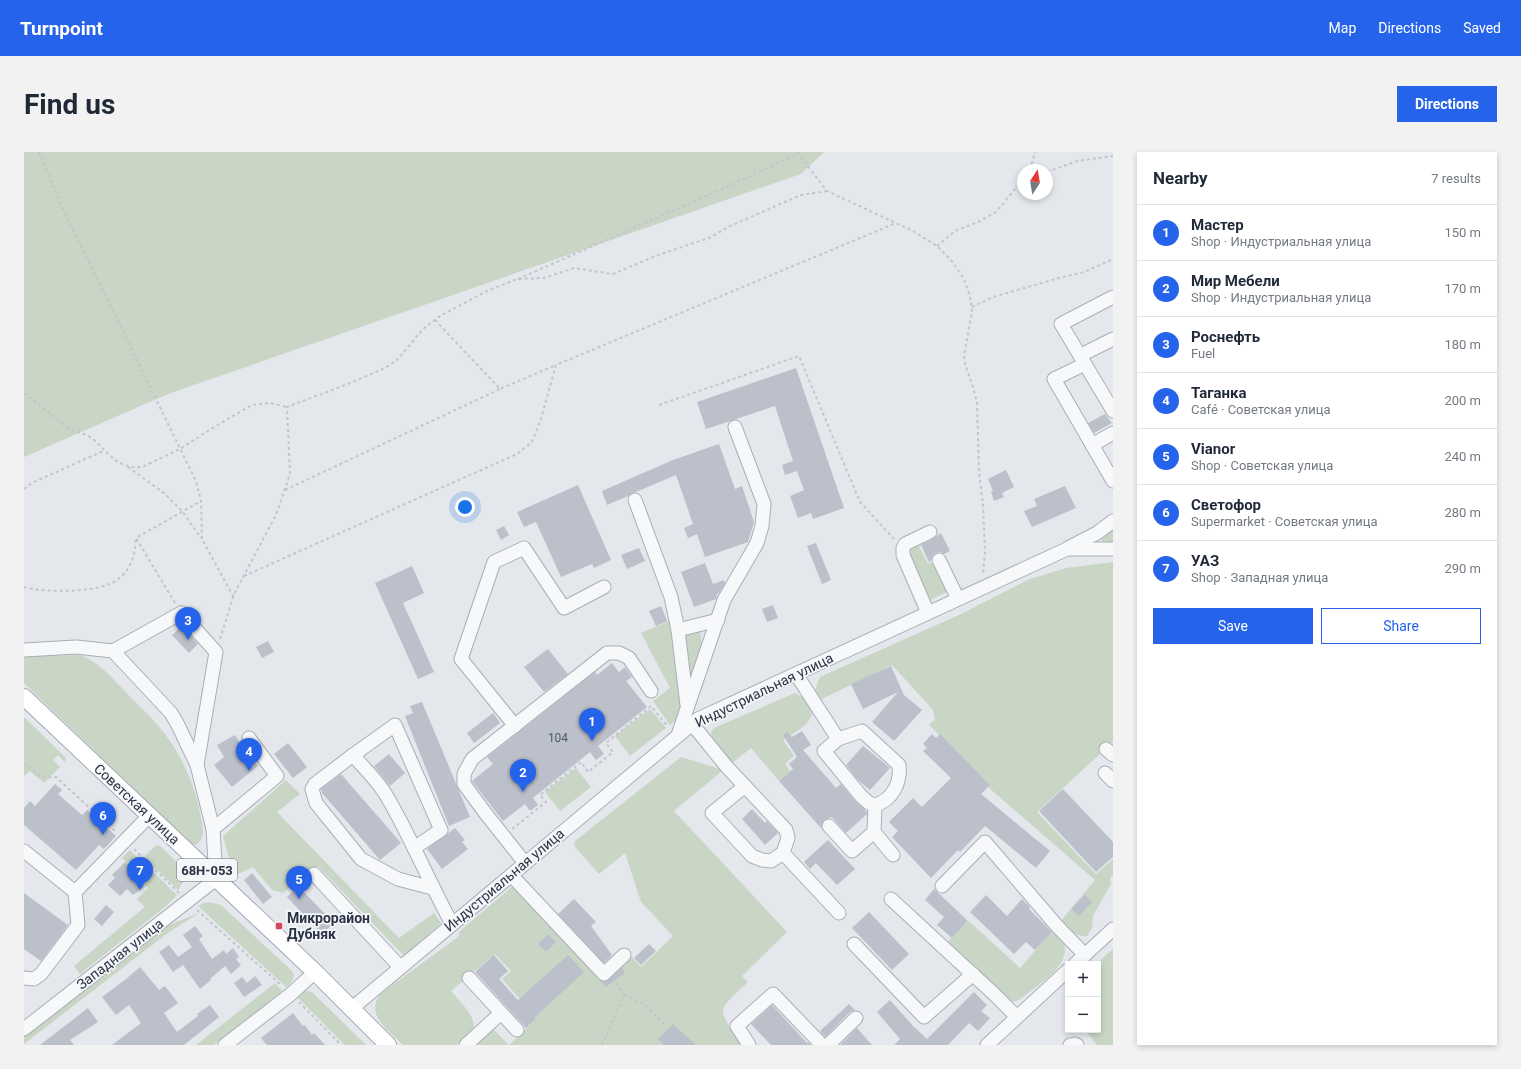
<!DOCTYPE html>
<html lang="en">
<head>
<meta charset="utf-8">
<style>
	:root { --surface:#fff; --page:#f2f2f3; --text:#1f2937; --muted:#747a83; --line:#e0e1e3; --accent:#2563eb }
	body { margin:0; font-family:Roboto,sans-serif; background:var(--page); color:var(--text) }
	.controls { position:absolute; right:12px; bottom:12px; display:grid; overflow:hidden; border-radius:0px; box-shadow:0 2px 6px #0003 }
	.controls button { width:36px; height:36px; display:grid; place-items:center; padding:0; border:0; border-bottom:1px solid var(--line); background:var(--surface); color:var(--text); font:20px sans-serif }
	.compass { position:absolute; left:993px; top:12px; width:36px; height:36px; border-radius:50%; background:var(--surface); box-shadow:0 2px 6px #0003; rotate:12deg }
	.you { position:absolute; left:441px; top:355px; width:14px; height:14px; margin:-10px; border:3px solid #fff; border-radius:50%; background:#1a73e8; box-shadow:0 0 0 6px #1a73e833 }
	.badge { display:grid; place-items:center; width:26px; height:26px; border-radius:50%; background:var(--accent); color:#fff; font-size:13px; font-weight:700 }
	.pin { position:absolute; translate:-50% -33px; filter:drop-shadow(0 1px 2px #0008) }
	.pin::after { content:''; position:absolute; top:21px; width:14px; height:12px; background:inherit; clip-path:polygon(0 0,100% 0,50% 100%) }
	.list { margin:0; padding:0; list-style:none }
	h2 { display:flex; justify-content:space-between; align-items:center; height:52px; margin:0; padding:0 16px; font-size:17px }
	h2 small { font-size:13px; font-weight:400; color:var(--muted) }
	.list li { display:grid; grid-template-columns:26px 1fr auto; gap:12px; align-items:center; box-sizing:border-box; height:56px; padding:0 16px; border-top:1px solid var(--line) }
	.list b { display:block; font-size:15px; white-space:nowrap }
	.list p { margin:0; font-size:13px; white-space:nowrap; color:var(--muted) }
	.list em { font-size:13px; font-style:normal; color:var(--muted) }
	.actions { display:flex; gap:8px; padding:12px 16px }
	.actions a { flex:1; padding:9px 0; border:1px solid var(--accent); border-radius:0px; text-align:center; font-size:14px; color:var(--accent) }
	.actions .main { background:var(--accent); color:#fff }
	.map { position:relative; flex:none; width:1089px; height:893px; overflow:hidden; border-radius:0px }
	header { display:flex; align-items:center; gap:24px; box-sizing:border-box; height:56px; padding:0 20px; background:var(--accent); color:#fff }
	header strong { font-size:19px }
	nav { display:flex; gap:22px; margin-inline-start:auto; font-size:14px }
	.intro { display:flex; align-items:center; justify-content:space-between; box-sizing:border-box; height:96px; padding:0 24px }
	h1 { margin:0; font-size:28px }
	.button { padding:10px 18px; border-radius:0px; background:var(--accent); color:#fff; font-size:14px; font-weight:700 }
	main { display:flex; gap:24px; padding:0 24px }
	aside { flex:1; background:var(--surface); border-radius:0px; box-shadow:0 2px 6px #0003 }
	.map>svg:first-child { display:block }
	.green { fill:#c9d6c5 }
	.building { fill:#bbc0ca }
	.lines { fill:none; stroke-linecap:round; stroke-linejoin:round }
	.minor-casing { stroke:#a9aeb7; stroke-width:15 }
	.major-casing { stroke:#a3abb8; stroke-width:18 }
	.path { stroke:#c2c5cb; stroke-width:2; stroke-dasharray:3 3; stroke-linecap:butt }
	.minor { stroke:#f7f8fa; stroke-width:13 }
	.major { stroke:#fff; stroke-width:16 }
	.poi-dot { fill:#d1495b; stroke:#f4f6f9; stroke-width:1.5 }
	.labels { text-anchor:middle; stroke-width:3.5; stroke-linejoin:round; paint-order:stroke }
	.number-label { font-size:12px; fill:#4f5766 }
	.shield { fill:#f4f6f9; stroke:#676e7b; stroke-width:1 }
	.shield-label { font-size:13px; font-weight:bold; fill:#2b3445 }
	.street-label { font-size:14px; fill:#2b3445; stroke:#f4f6f9 }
	.poi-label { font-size:14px; font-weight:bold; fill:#2b3445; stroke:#f4f6f9; text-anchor:start }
</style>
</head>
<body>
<header>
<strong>Turnpoint</strong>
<nav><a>Map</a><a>Directions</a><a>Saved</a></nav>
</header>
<div class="intro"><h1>Find us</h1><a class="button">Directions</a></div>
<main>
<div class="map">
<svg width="1089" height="893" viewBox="0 0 1089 893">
	<rect width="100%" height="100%" fill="#e4e7ec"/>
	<!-- green -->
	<g class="green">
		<path d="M0,0H800L777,22L144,242L0,305Z"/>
		<path d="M1089,378V392L1079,390L1077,388V385L1082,381Z"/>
		<path d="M893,390L904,412L908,410L923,440L904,449L883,399Z"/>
		<path d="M1089,410V590L1013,660L1072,722L1089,707V723L1086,726L1087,732L1069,764L1068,776L1063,784C1053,786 1044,776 1035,771L1071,728L964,635L966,633L905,573L911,567L909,558L868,513L796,548L791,539L794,529L796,525L937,462L1006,427L1042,416Z"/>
		<path d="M649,467L658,549L655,565L646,573L629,549L646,536L617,481Z"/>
		<path d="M676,479L678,494L667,530C665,518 655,490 663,481Z"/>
		<path d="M56,503C73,509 84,522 97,535C111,550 128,565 141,582C159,606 172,636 177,666C179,675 182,688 171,693L166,691L0,531V504Z"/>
		<path d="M771,541L782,547L788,561C786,574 769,581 759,588L770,604L761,612L766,619L755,629L727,596L707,612L688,588L687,580L690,576Z"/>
		<path d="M626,557L642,576L606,604L591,584Z"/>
		<path d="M0,565L42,606L41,610L34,603L29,608L36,615L20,631L6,619L0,624Z"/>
		<path d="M657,605L699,618L650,659L763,780L718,824L724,830C717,837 704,847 700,855C695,864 713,885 718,893H485L513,866L478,827L487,819L471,802L427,839C434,848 454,866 449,877C446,883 437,889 432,893H379C365,879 341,864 356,842L434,785L436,779L490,733L581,826L606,803L617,815L649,784L617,750L601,701L575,722L550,694L551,689Z"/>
		<path d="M552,616L567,635L536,659L521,640Z"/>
		<path d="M262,628L276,642L253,660L375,786L410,761L417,771L380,804L295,715H288L259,741L248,738L229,715L210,724L199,684Z"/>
		<path d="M132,693L136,694L160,717L162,725L154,738L120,705Z"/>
		<path d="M106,698L126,718L116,728L107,719L109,717L98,706Z"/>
		<path d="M129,720L153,743L142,754L56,822L50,814L121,755L113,747L124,736L118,730Z"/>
		<path d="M185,750L197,753L268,819C272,826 267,831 262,835L174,754L179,751Z"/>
		<path d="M175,761L145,780L0,892V883L60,839L140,775Z"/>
		<path d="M945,769L996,816L1031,776C1059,807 1021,827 999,845C995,848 992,850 987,849C973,846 936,802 924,789Z"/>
		<path d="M1089,797V893H1073L1061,878H1074V812H1072Z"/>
		<path d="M251,831L258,839L190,893H172Z"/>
		<path d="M277,838L288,840L342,893H321L270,842Z"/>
		<path d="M469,877L485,893H448Z"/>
	</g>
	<!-- building -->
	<g class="building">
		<path d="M772,216L820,356L789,367L787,361L774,366L766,344L780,338L773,319L761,323L758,313L769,309L751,254L682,277L673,250Z"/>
		<path d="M1081,262L1088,271L1070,281L1064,271Z"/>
		<path d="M695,292L711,337L718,334L730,370L724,390L681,405L673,382L664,386L660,376L669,372L652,323L612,340L608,341L604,344L583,353L578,339L649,308Z"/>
		<path d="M982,318L990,335L978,341L980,345L970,349L967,340L969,339L964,327Z"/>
		<path d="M554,333L587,408L570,416L568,412L537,425L512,370L500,375L493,360Z"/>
		<path d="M1041,334L1052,356L1008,375L1000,359L1013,354L1010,347Z"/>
		<path d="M480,374L485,383L477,388L472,378Z"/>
		<path d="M917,381L926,399L920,402L916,400L911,401L908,404L907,409L905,410L897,393L909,387Z"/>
		<path d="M792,391L807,428L798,432L783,394Z"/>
		<path d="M615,396L621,409L603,417L597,403Z"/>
		<path d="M681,411L689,432L700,428L701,431L695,441L693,442L692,447L670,455L657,420Z"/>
		<path d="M388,414L400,441L379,451L410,520L394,527L351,431Z"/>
		<path d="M749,453L754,466L743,470L738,457Z"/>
		<path d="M637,454L643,469L632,474L625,459Z"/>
		<path d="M158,474L174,492L165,501L148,483Z"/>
		<path d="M244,489L250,500L238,506L232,495Z"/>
		<path d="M524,497L544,522L520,540L500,515Z"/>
		<path d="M588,511L595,520L601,515L608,525L602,529L623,555L574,594L580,602L572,608L566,600L509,646L514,653L506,659L501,652L479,669L448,629L469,612L463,605L571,520L573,523Z"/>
		<path d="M867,514L880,543L898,558L870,589L848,570L874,540L839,557L827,532Z"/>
		<path d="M398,550L446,665L425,674L381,564L389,561L386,554Z"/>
		<path d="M469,561L476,571L450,591L443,581Z"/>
		<path d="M778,579L787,593L779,598L812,636L817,632L831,649L843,660V662L822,681L808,665L800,668L797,676L755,629L769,617L765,612L773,605L759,583L763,580L768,585Z"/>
		<path d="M908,582L912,586L916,582L966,633L957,642L1026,699L1012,716L961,674L936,700L934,698L907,726L868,685L874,679L865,670L889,646L898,655L927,626L899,599L903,596L899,592Z"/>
		<path d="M211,583L219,596L234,614L208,635L190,613L200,605L193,593Z"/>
		<path d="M264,591L283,615L269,626L250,602Z"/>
		<path d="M839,594L866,616L846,638L834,628L822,613Z"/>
		<path d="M365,602L381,621L366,634L350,614Z"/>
		<path d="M317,622L377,691L356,708L298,641L297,637Z"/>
		<path d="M31,632L38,638L34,642L58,663L63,658L92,684L80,697L75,693L52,718L0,673V656L6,649L11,654Z"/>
		<path d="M1039,637L1089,690V705L1072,720L1015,659Z"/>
		<path d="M728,657L741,671L743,669L754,681L741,693L718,667Z"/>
		<path d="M431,676L441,688L438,690L444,697L418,717L403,697Z"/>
		<path d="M804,688L831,717L813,733L792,711L786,717L780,710Z"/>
		<path d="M101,710L109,717L106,720L121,734L109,743L103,737L96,744L84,733L91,726L88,723Z"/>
		<path d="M228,721L248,745L239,752L220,728Z"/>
		<path d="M274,734L310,771L298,782L263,745Z"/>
		<path d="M910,737L944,769L928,786L913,773L920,765L901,748Z"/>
		<path d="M0,741L44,773L17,809L0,797Z"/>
		<path d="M962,743L983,764L998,747L1006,755L1005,757L1028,780L1011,798L1002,790L990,802L946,760Z"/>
		<path d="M1061,743L1068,750L1055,764L1047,757Z"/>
		<path d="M550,747L572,770L567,774L588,803L580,811L534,762Z"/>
		<path d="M82,753L90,760L78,774L70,767Z"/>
		<path d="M845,760L885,802L868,818L828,776Z"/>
		<path d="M171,774L179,784L175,787L188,807L200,798L202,802L209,796L215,805L212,807L217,813L207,822L201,814L186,827L187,828L176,837L159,813L149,820L135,800L145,793L154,805L168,795L159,783Z"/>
		<path d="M524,782L532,790L522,800L514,792Z"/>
		<path d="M625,792L632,799L617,813L610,806Z"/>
		<path d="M470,803L484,819L475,827L494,848L544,803L560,820L511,865L512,867L502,876L451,820Z"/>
		<path d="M116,815L135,838L141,834L154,851L140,861L153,880L174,864L173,862L186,853L195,865L160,893H88L117,871L105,853L92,863L78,845L102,827Z"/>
		<path d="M598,816L601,821L582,835L576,829L581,830L585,828Z"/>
		<path d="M231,824L238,833L220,845L210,831L218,825L223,831Z"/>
		<path d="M950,840L963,853L957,859L966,866L954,879L945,871L924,893H870L876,887L853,860L866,848L889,874L903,887Z"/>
		<path d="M825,852L831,858L826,860L801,885L796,879Z"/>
		<path d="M748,853L783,891L784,890L787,893H747L727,872Z"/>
		<path d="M64,856L74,870L46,888L50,893H16Z"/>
		<path d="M269,861L279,874L281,873L288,883L290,881L301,893H243L237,886Z"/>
		<path d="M649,872L672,893H640L634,887Z"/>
		<path d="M833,876L848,893H816Z"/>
	</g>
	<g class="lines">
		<!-- minor casing -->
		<g class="minor-casing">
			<g id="minor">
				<path d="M1089,145L1037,172L1089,259"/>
				<path d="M1057,203L1089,187"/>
				<path d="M1061,212L1030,227L1089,329"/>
				<path d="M1068,293L1089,281"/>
				<path d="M611,348L647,445L654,478L663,553"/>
				<path d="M1044,396L1073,381L1089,369"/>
				<path d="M915,408L934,447"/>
				<path d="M904,461L879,403V396L881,392L906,380"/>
				<path d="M654,478L694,468"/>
				<path d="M0,498L52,495L89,499L147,561L154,573L173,613L189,677L192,727L0,877"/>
				<path d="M89,499L157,461L192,500L173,613"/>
				<path d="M772,522L814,587"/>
				<path d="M668,572L703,615L762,678L764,686L759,701L747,709L738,708L728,704L688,661L721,634"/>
				<path d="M491,574L437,507L470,410L500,396L540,456L580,435"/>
				<path d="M654,583L700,448L733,391L738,374L740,352L711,275"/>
				<path d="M1082,597L1089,603"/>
				<path d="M329,603L371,573L417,678L390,696"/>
				<path d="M1081,621L1089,629"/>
				<path d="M851,653C869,648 877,630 875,613L838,579L814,587L800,599L837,644L845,651L851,653L850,680L869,703"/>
				<path d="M805,674L828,699L850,680"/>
				<path d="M189,677L253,624L225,586"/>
				<path d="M0,699L51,740L125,664"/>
				<path d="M759,701L815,761"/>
				<path d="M501,711L462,662L440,632V622L448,607L583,501H595L605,506L627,539"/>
				<path d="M290,722L376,815"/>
				<path d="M487,723L580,822L600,803"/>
				<path d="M918,734L961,690L1033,774L1061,803"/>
				<path d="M408,736L374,727L337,707L292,651L288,637L291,632L329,603C340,616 354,629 362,643C387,685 405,730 428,772"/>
				<path d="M867,747L970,842L993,865"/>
				<path d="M830,792L900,865L949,822"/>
				<path d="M1051,812L1089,777"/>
				<path d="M0,826L10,827L17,822L54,773L51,740"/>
				<path d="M445,826L493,878"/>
				<path d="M327,857L674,567L1043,397H1089"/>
				<path d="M201,893L267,842L291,820"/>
				<path d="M442,893L477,861"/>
				<path d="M725,893L713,874L749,842L798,893"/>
				<path d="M804,893L832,866"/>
				<path d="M963,893L1044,818"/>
				<path d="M1046,893L1051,892L1053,893"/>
			</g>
		</g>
		<!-- major casing -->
		<g class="major-casing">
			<path id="major" d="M0,545L291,820L364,893"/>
		</g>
		<!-- path -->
		<g class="path">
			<path d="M15,0L36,51L172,329L177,349L178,387L209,444"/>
			<path d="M773,0L803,39L889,79L913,94L927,108L940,127L946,144L948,160L940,204L941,212L949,235L953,250L955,320L959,352L961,400L959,423"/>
			<path d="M1006,18L1011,0"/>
			<path d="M1023,20L1053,9L1089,4"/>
			<path d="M913,94L931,79L954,70L972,60L991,37L999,31"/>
			<path d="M494,127L705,34L774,1"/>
			<path d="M948,155L969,145L1035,126L1060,120L1089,107"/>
			<path d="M411,168L476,237L532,213"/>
			<path d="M0,241C15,252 29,265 44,276C52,281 62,281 69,287C85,301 93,317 118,315L156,297L190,275L228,253L246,251L263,255"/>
			<path d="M635,253L775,204L836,350L870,387"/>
			<path d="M104,315L140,341L158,359L177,386"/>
			<path d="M0,337L8,331L79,299"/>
			<path d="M261,338L476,237"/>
			<path d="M220,424L493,302L508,290L516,270L532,213L872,71"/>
			<path d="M0,435C21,441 76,441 93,428C107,418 111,403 112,387"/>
			<path d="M151,451L112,386L177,349"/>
			<path d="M196,487L210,442L252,363L266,322L263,255L324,232L361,216L373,208L399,177L416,164L463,139L493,127L520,126L550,116L589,122L634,103L685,86L706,74L777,43L803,39"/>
			<path d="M0,611L18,626L32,625L92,680"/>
			<path d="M488,677L522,650L516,643L557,610L564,620L589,600L582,591L627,554L644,575"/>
			<path d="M110,697L155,741"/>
			<path d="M118,729L130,717"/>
			<path d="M173,758L258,834"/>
			<path d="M600,843L619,851L641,873"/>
			<path d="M275,850L317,893"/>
			<path d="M578,893L600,843L590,828"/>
		</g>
		<!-- minor -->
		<use href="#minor" class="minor"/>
		<!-- major -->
		<use href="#major" class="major"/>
	</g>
	<!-- markers -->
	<rect class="poi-dot" x="251" y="770" width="8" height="8" rx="2"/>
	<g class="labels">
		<!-- number labels -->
		<g class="number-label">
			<text x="534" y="590">104</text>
		</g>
		<!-- shield labels -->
		<rect class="shield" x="153" y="707" width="60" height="22" rx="3"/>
		<g class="shield-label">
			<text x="183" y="723">68Н-053</text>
		</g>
		<!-- street labels -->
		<g class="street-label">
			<text transform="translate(740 538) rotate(-26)" y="5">Индустриальная улица</text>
			<text transform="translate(113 652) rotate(43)" y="5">Советская улица</text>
			<text transform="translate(480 728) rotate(-40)" y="5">Индустриальная улица</text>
			<text transform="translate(96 802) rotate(-38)" y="5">Западная улица</text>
		</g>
		<!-- poi labels -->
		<g class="poi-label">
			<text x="263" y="771">Микрорайон<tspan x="263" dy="16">Дубняк</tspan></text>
		</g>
	</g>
</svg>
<div class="controls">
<button>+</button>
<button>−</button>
</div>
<svg class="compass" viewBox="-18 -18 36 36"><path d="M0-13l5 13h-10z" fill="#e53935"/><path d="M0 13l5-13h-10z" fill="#747a83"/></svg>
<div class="you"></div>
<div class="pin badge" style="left:568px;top:589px">1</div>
<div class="pin badge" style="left:499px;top:640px">2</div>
<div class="pin badge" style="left:164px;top:488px">3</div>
<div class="pin badge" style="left:225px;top:619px">4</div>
<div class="pin badge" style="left:275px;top:747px">5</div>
<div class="pin badge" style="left:79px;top:683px">6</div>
<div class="pin badge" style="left:116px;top:738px">7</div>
</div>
<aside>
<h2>Nearby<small>7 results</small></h2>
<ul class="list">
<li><span class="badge">1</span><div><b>Мастер</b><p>Shop · Индустриальная улица</p></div><em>150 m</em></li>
<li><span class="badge">2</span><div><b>Мир Мебели</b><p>Shop · Индустриальная улица</p></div><em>170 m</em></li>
<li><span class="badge">3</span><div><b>Роснефть</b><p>Fuel</p></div><em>180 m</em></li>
<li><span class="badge">4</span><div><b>Таганка</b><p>Café · Советская улица</p></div><em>200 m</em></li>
<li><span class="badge">5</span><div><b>Vianor</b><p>Shop · Советская улица</p></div><em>240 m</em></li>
<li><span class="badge">6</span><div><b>Светофор</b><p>Supermarket · Советская улица</p></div><em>280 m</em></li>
<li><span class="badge">7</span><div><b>УАЗ</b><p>Shop · Западная улица</p></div><em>290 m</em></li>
</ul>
<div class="actions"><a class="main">Save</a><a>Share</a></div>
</aside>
</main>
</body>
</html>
